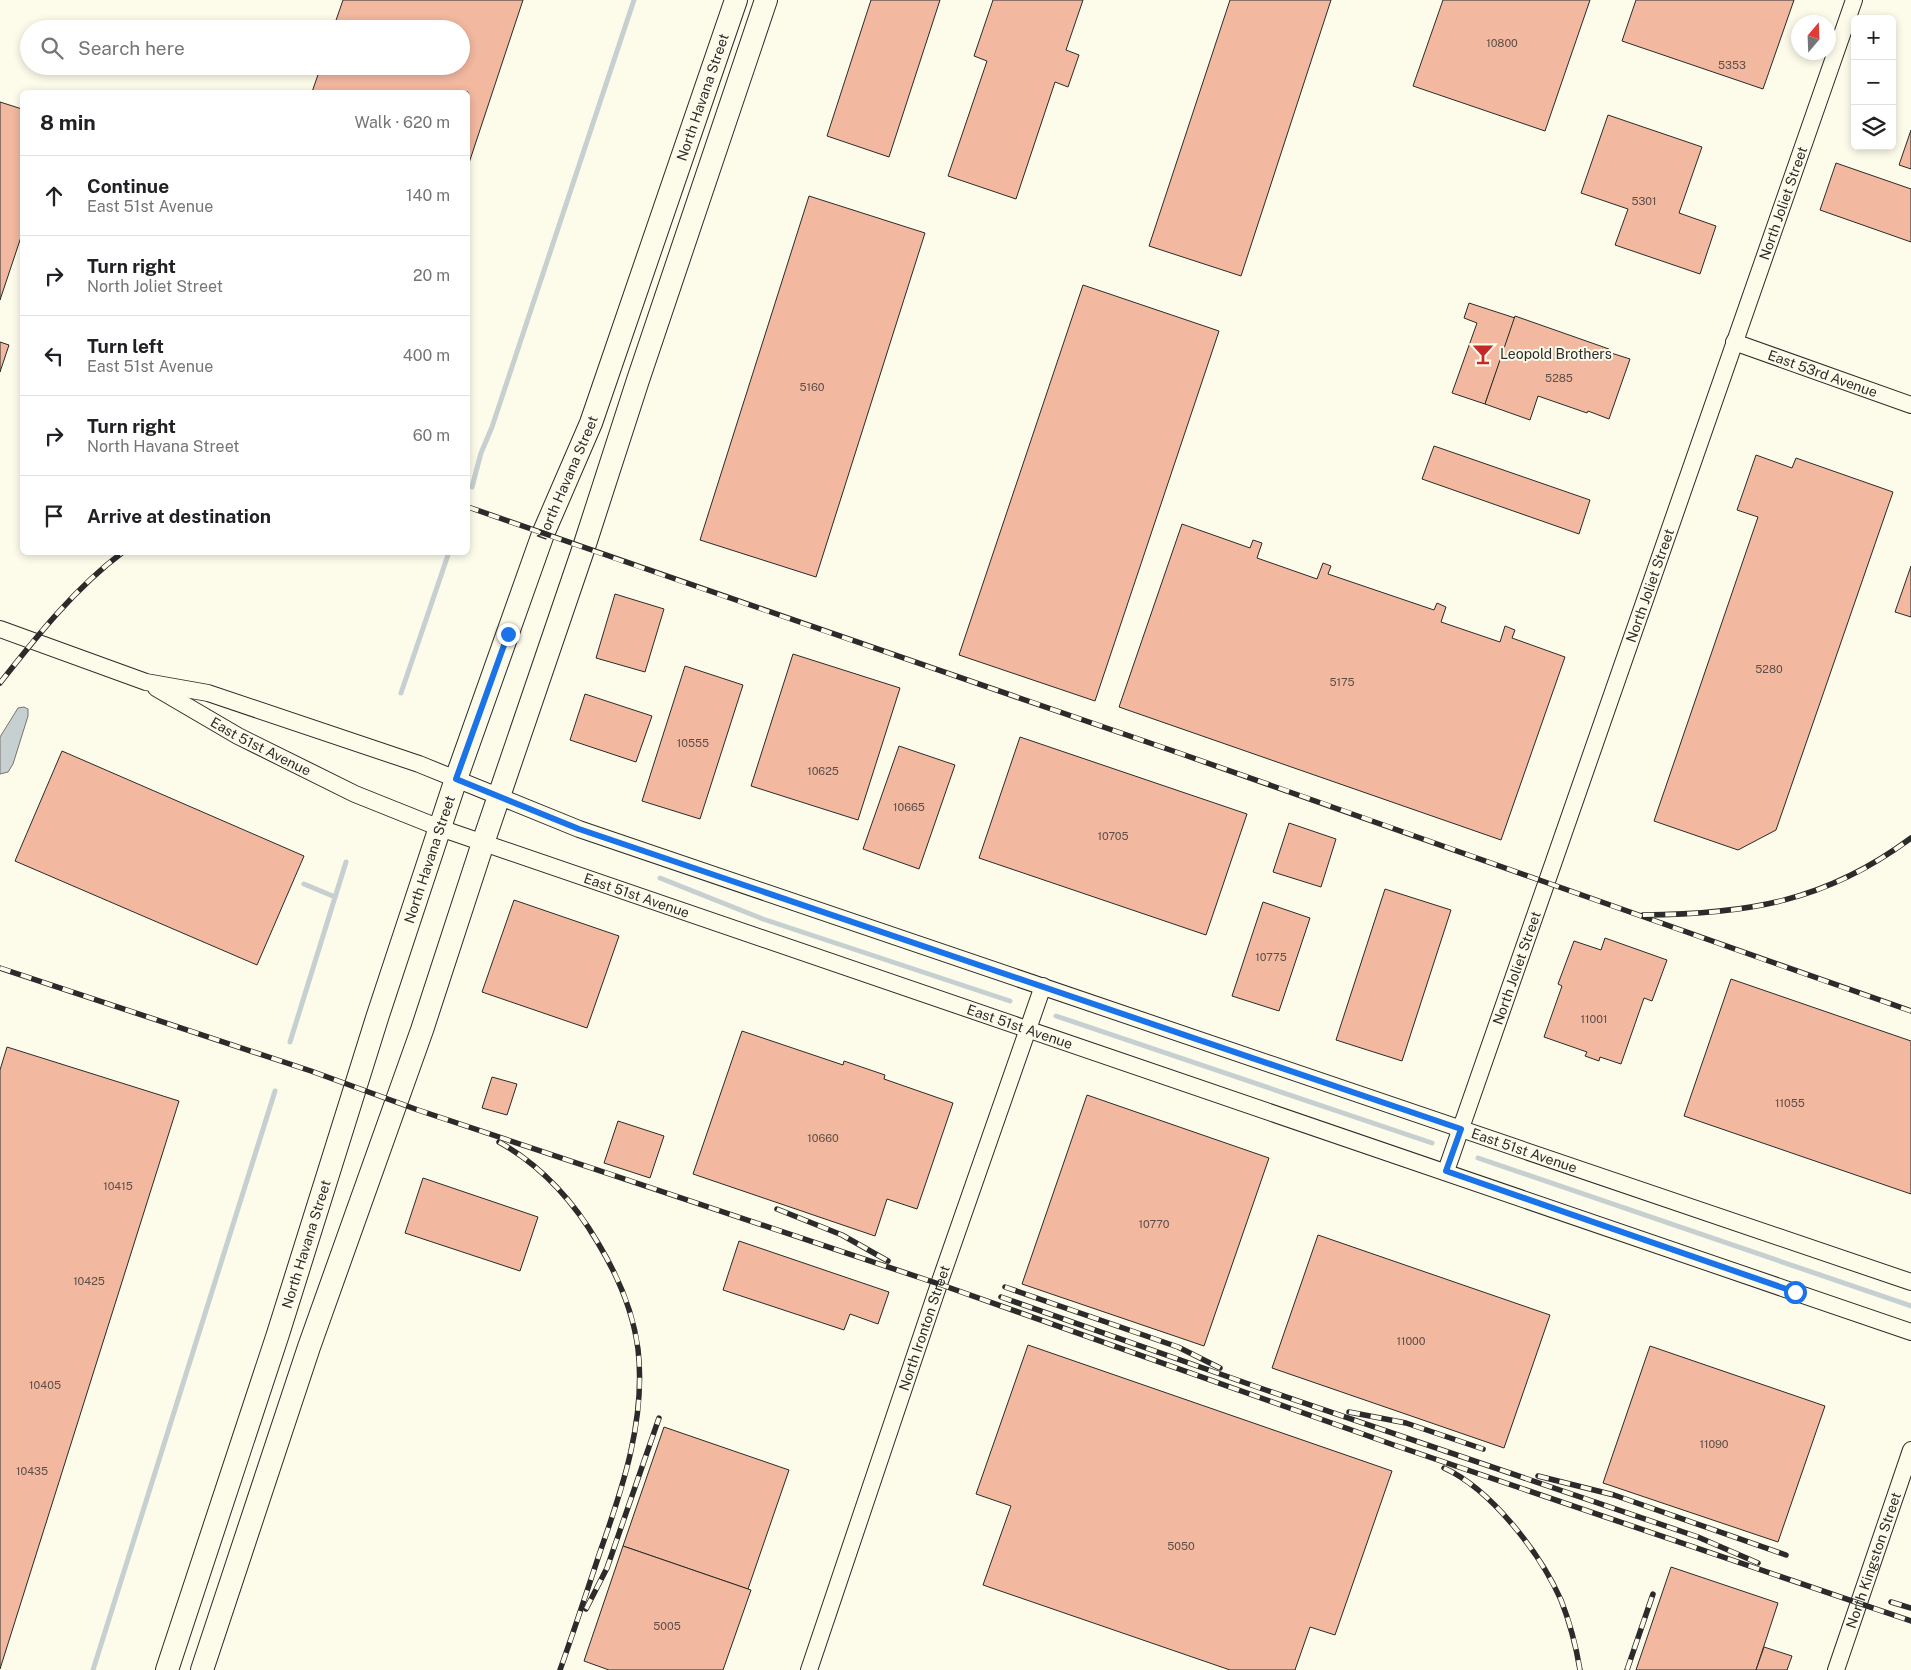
<!DOCTYPE html>
<html lang="en">
<head>
<meta charset="utf-8">
<style>
	:root { --surface:#fff; --page:#f6f6f6; --text:#202124; --muted:#757577; --line:#e0e0e0 }
	body { margin:0; font-family:"Public Sans",sans-serif; background:var(--page); color:var(--text) }
	.controls { position:absolute; right:15px; top:15px; display:grid; overflow:hidden; border-radius:8px; box-shadow:0 2px 8px #0003 }
	.controls button { width:45px; height:45px; display:grid; place-items:center; padding:0; border:0; border-bottom:1px solid var(--line); background:var(--surface); color:var(--text); font:25px sans-serif }
	.compass { position:absolute; left:1791px; top:15px; width:45px; height:45px; border-radius:50%; background:var(--surface); box-shadow:0 2px 8px #0003; rotate:19deg }
	.stop { position:absolute; width:15px; height:15px; margin:-11px; border:4px solid #1a73e8; border-radius:50%; background:#fff }
	.stop.end { background:#1a73e8; border-color:#fff; box-shadow:0 1px 5px #0008 }
	.list { margin:0; padding:0; list-style:none }
	h2 { display:flex; justify-content:space-between; align-items:center; height:65px; margin:0; padding:0 20px; font-size:21px }
	h2 small { font-size:16px; font-weight:400; color:var(--muted) }
	.list li { display:grid; grid-template-columns:32px 1fr auto; gap:15px; align-items:center; box-sizing:border-box; height:80px; padding:0 20px; border-top:1px solid var(--line) }
	.list b { display:block; font-size:19px; white-space:nowrap }
	.list p { margin:0; font-size:16px; white-space:nowrap; color:var(--muted) }
	.list em { font-size:16px; font-style:normal; color:var(--muted) }
	.icon { flex:none; width:28px; height:28px; fill:none; stroke:currentColor; stroke-width:2; stroke-linecap:round; stroke-linejoin:round }
	.map { position:relative; flex:none; width:1911px; height:1670px; overflow:hidden }
	.search { position:absolute; background:var(--surface); box-shadow:0 2px 8px #0003; left:20px; top:20px; width:450px; height:55px; display:flex; align-items:center; gap:12px; box-sizing:border-box; padding:0 18px; border-radius:28px; color:var(--muted); font-size:19px }
	.panel { position:absolute; background:var(--surface); box-shadow:0 2px 8px #0003; left:20px; top:90px; width:450px; height:465px; border-radius:8px }
	.map>svg:first-child { display:block }
	.water { fill:#c7d0d0; stroke:#74746e }
	.lines { fill:none; stroke-linecap:round; stroke-linejoin:round }
	.stream { stroke:#c7d0d0; stroke-width:5 }
	.building { fill:#f2b8a0; stroke:#2b2b2b }
	.minor-casing { stroke:#2b2b2b; stroke-width:18 }
	.secondary-casing { stroke:#2b2b2b; stroke-width:24 }
	.minor { stroke:#fdfbea; stroke-width:16 }
	.secondary { stroke:#fdfbea; stroke-width:22 }
	.rail-casing { stroke:#2b2b2b; stroke-width:5.5 }
	.rail { stroke:#fdfbea; stroke-width:4; stroke-dasharray:11; stroke-linecap:butt }
	.route { stroke:#1a73e8; stroke-width:6 }
	.labels { text-anchor:middle; stroke-width:4; stroke-linejoin:round; paint-order:stroke }
	.number-label { font-size:11px; fill:#5d4e48 }
	.street-label { font-size:14px; fill:#2b2b2b; stroke:#fdfbea }
	.poi-label { font-size:14px; fill:#2b2b2b; stroke:#fdfbea; text-anchor:start }
</style>
</head>
<body>
<div class="map">
<svg width="1911" height="1670" viewBox="0 0 1911 1670">
	<rect width="100%" height="100%" fill="#fdfbea"/>
	<!-- water -->
	<path class="water" d="M24,707L28,709V716L13,764L8,772L0,774V737L18,708Z"/>
	<g class="lines">
		<!-- stream -->
		<g class="stream">
			<path d="M472,487L481,453L492,427L634,0"/>
			<path d="M401,693L449,552"/>
			<path d="M660,878L763,919L1010,1001"/>
			<path d="M304,884L335,897"/>
			<path d="M1056,1016L1432,1143"/>
			<path d="M290,1042L346,862"/>
			<path d="M1478,1158L1911,1306"/>
			<path d="M93,1670L275,1091"/>
		</g>
	</g>
	<!-- building -->
	<g class="building">
		<path d="M343,0H523L468,166V92H312L321,66H461V29H333Z"/>
		<path d="M871,0H940L889,157L827,136Z"/>
		<path d="M993,0H1083L1066,50L1079,55L1068,87L1055,82L1016,199L948,176L987,61L974,56Z"/>
		<path d="M1230,0H1331L1241,276L1149,246Z"/>
		<path d="M1443,0H1590L1545,131L1413,86Z"/>
		<path d="M1636,0H1794L1763,89L1622,41Z"/>
		<path d="M0,102L22,109V234L0,300Z"/>
		<path d="M1608,115L1702,147L1679,213L1716,226L1700,274L1615,245L1628,209L1581,193Z"/>
		<path d="M1911,130V169L1899,165Z"/>
		<path d="M1836,163L1911,189V242L1820,210Z"/>
		<path d="M809,196L925,233L816,577L700,540Z"/>
		<path d="M1083,285L1219,331L1095,701L959,655Z"/>
		<path d="M1469,303L1515,318L1485,404L1452,393L1477,323L1464,318Z"/>
		<path d="M1515,316L1609,349L1608,352L1630,359L1609,419L1588,411L1587,413L1538,396L1530,420L1485,404Z"/>
		<path d="M0,342L9,345L0,372Z"/>
		<path d="M1434,446L1590,500L1579,534L1422,479Z"/>
		<path d="M1756,455L1792,468L1796,458L1893,492L1776,830L1738,850L1654,821L1758,517L1737,510Z"/>
		<path d="M1182,524L1250,548L1253,540L1262,543L1257,558L1317,579L1323,563L1331,566L1328,574L1434,610L1437,603L1446,607L1441,622L1500,642L1505,626L1515,630L1512,638L1565,657L1501,840L1119,707Z"/>
		<path d="M1911,566V617L1895,612Z"/>
		<path d="M615,594L664,609L645,672L596,658Z"/>
		<path d="M793,654L900,688L858,820L751,786Z"/>
		<path d="M685,666L743,685L700,819L642,801Z"/>
		<path d="M585,694L652,716L636,762L570,740Z"/>
		<path d="M1020,737L1247,814L1206,935L979,858Z"/>
		<path d="M899,746L955,765L919,869L863,849Z"/>
		<path d="M62,751L304,856L257,965L15,861Z"/>
		<path d="M1289,823L1336,839L1321,887L1273,872Z"/>
		<path d="M1385,889L1451,910L1402,1061L1336,1040Z"/>
		<path d="M514,900L619,936L587,1028L482,992Z"/>
		<path d="M1263,902L1310,918L1279,1011L1232,996Z"/>
		<path d="M1605,938L1667,960L1652,1001L1644,998L1621,1064L1600,1057L1599,1061L1585,1056L1587,1052L1544,1037L1562,986L1558,984L1574,941L1601,950Z"/>
		<path d="M1731,979L1911,1041V1194L1684,1116Z"/>
		<path d="M742,1031L843,1065L844,1061L885,1075L884,1079L953,1103L917,1209L887,1199L875,1236L693,1174Z"/>
		<path d="M7,1047L179,1101L0,1669V1070Z"/>
		<path d="M492,1077L517,1084L507,1115L482,1108Z"/>
		<path d="M1087,1095L1269,1158L1204,1346L1022,1284Z"/>
		<path d="M618,1121L664,1136L650,1178L604,1163Z"/>
		<path d="M423,1178L538,1217L520,1271L405,1233Z"/>
		<path d="M1318,1235L1550,1315L1504,1448L1272,1368Z"/>
		<path d="M739,1241L889,1292L878,1324L850,1314L844,1330L723,1290Z"/>
		<path d="M1028,1345L1392,1471L1335,1635L1310,1627L1295,1670H1230L983,1585L1011,1506L976,1494Z"/>
		<path d="M1650,1346L1825,1406L1778,1542L1603,1483Z"/>
		<path d="M664,1427L789,1470L748,1589L623,1546Z"/>
		<path d="M623,1546L751,1590L723,1670H609L584,1661Z"/>
		<path d="M1671,1567L1778,1603L1756,1670H1636Z"/>
		<path d="M1764,1647L1792,1656L1787,1670H1756Z"/>
	</g>
	<g class="lines">
		<!-- minor casing -->
		<g class="minor-casing">
			<g id="minor">
				<path id="s1" d="M1734,342L1911,405"/>
				<path id="s2" d="M0,629L146,682L208,693L419,764L579,829L1911,1282"/>
				<path id="s3" d="M156,688L238,736L355,794L440,828L1911,1332"/>
				<path id="s4" d="M1446,1171L1854,0"/>
				<path id="s5" d="M809,1670L939,1284L1043,986"/>
				<path id="s6" d="M1836,1670L1911,1450"/>
			</g>
		</g>
		<!-- secondary casing -->
		<g class="secondary-casing">
			<g id="secondary">
				<path id="s7" d="M167,1670L278,1334L378,1015L456,779L543,534L591,423L736,0"/>
				<path d="M202,1670L309,1347L422,1030L483,843L584,547L638,380L766,0"/>
			</g>
		</g>
		<!-- minor -->
		<use href="#minor" class="minor"/>
		<!-- secondary -->
		<use href="#secondary" class="secondary"/>
		<!-- rail casing -->
		<g class="rail-casing">
			<g id="rail">
				<path d="M468,507C704,590 942,671 1179,753C1423,838 1667,926 1911,1011"/>
				<path d="M0,683C37,636 75,588 123,552"/>
				<path d="M1643,915C1747,914 1825,902 1911,838"/>
				<path d="M0,968L311,1071L418,1110L939,1284L1391,1444L1911,1621"/>
				<path d="M499,1142C542,1166 574,1202 598,1243C618,1276 633,1311 638,1349C646,1419 623,1487 600,1552C587,1591 574,1631 560,1670"/>
				<path d="M777,1209L842,1235L888,1261"/>
				<path d="M1005,1287L1178,1347L1220,1368"/>
				<path d="M1001,1297L1260,1388L1698,1537L1758,1563"/>
				<path d="M1349,1412L1406,1423L1483,1449"/>
				<path d="M1444,1468C1491,1489 1540,1553 1561,1600C1570,1623 1576,1646 1580,1670"/>
				<path d="M1538,1476L1614,1495L1786,1555"/>
				<path d="M1891,1602L1911,1608"/>
				<path d="M586,1609L607,1568L659,1418"/>
				<path d="M1627,1670L1653,1594"/>
			</g>
		</g>
		<!-- rail -->
		<use href="#rail" class="rail"/>
	</g>
	<g class="lines">
		<!-- route -->
		<path class="route" d="M508,634L456,779L579,829L1461,1129L1446,1171L1795,1292"/>
	</g>
	<!-- icons -->
	<defs>
		<g id="bar-bare" transform="scale(1.725)"><path d="M-6-5H6L.8 .8V4.5H3.5V6h-7V4.5H-.8V.8Z" fill="#c62828" stroke="#fdfbea" stroke-width="2.5" paint-order="stroke"/></g>
	</defs>
	<g fill-rule="evenodd">
		<use href="#bar-bare" x="1483" y="354"/>
	</g>
	<g class="labels">
		<!-- number labels -->
		<g class="number-label">
			<text x="1502" y="47">10800</text>
			<text x="1732" y="69">5353</text>
			<text x="1644" y="205">5301</text>
			<text x="1559" y="382">5285</text>
			<text x="812" y="391">5160</text>
			<text x="1769" y="673">5280</text>
			<text x="1342" y="686">5175</text>
			<text x="693" y="747">10555</text>
			<text x="823" y="775">10625</text>
			<text x="909" y="811">10665</text>
			<text x="1113" y="840">10705</text>
			<text x="1271" y="961">10775</text>
			<text x="1594" y="1023">11001</text>
			<text x="1790" y="1107">11055</text>
			<text x="823" y="1142">10660</text>
			<text x="118" y="1190">10415</text>
			<text x="1154" y="1228">10770</text>
			<text x="89" y="1285">10425</text>
			<text x="1411" y="1345">11000</text>
			<text x="45" y="1389">10405</text>
			<text x="1714" y="1448">11090</text>
			<text x="32" y="1475">10435</text>
			<text x="1181" y="1550">5050</text>
			<text x="667" y="1630">5005</text>
		</g>
		<!-- street labels -->
		<g class="street-label">
			<text dy="5" stroke="none"><textPath href="#s7" startOffset="1662">North Havana Street</textPath></text>
			<text dy="5" stroke="none"><textPath href="#s4" startOffset="1025">North Joliet Street</textPath></text>
			<text dy="5" stroke="none"><textPath href="#s1" startOffset="94">East 53rd Avenue</textPath></text>
			<text dy="5" stroke="none"><textPath href="#s7" startOffset="1258">North Havana Street</textPath></text>
			<text dy="5" stroke="none"><textPath href="#s4" startOffset="620">North Joliet Street</textPath></text>
			<text dy="5" stroke="none"><textPath href="#s3" startOffset="120">East 51st Avenue</textPath></text>
			<text dy="5" stroke="none"><textPath href="#s7" startOffset="852">North Havana Street</textPath></text>
			<text dy="5" stroke="none"><textPath href="#s3" startOffset="525">East 51st Avenue</textPath></text>
			<text dy="5" stroke="none"><textPath href="#s4" startOffset="215">North Joliet Street</textPath></text>
			<text dy="5" stroke="none"><textPath href="#s3" startOffset="930">East 51st Avenue</textPath></text>
			<text dy="5" stroke="none"><textPath href="#s2" startOffset="1612">East 51st Avenue</textPath></text>
			<text dy="5" stroke="none"><textPath href="#s7" startOffset="448">North Havana Street</textPath></text>
			<text dy="5" stroke="none"><textPath href="#s5" startOffset="361">North Ironton Street</textPath></text>
			<text dy="5" stroke="none"><textPath href="#s6" startOffset="116">North Kingston Street</textPath></text>
		</g>
		<!-- poi labels -->
		<g class="poi-label">
			<text x="1500" y="359">Leopold Brothers</text>
		</g>
	</g>
</svg>
<div class="controls">
<button>+</button>
<button>−</button>
<button><svg class="icon" aria-label="layers" viewBox="0 0 24 24"><path d="M12 4l9 5-9 5-9-5zM3 14l9 5 9-5"/></svg></button>
</div>
<svg class="compass" viewBox="-18 -18 36 36"><path d="M0-13l5 13h-10z" fill="#e53935"/><path d="M0 13l5-13h-10z" fill="#757577"/></svg>
<div class="stop" style="left:1795px;top:1292px"></div>
<div class="stop end" style="left:508px;top:634px"></div>
<div class="search"><svg class="icon" aria-label="search" viewBox="0 0 24 24"><circle cx="10" cy="10" r="6"/><path d="M15 15l6 6"/></svg>Search here</div>
<section class="panel">
<h2>8 min<small>Walk · 620 m</small></h2>
<ul class="list">
<li><svg class="icon" aria-label="ahead" viewBox="0 0 24 24"><path d="M12 20V5M6 11l6-6 6 6"/></svg><div><b>Continue</b><p>East 51st Avenue</p></div><em>140 m</em></li>
<li><svg class="icon" aria-label="right" viewBox="0 0 24 24"><path d="M7 20v-9h11M14 6l5 5-5 5"/></svg><div><b>Turn right</b><p>North Joliet Street</p></div><em>20 m</em></li>
<li><svg class="icon" aria-label="left" viewBox="0 0 24 24"><path d="M17 20v-9H6M10 6l-5 5 5 5"/></svg><div><b>Turn left</b><p>East 51st Avenue</p></div><em>400 m</em></li>
<li><svg class="icon" aria-label="right" viewBox="0 0 24 24"><path d="M7 20v-9h11M14 6l5 5-5 5"/></svg><div><b>Turn right</b><p>North Havana Street</p></div><em>60 m</em></li>
<li><svg class="icon" aria-label="arrive" viewBox="0 0 24 24"><path d="M6 21V4h12l-3 4 3 4H6"/></svg><div><b>Arrive at destination</b></div></li>
</ul>
</section>
</div>
</body>
</html>
